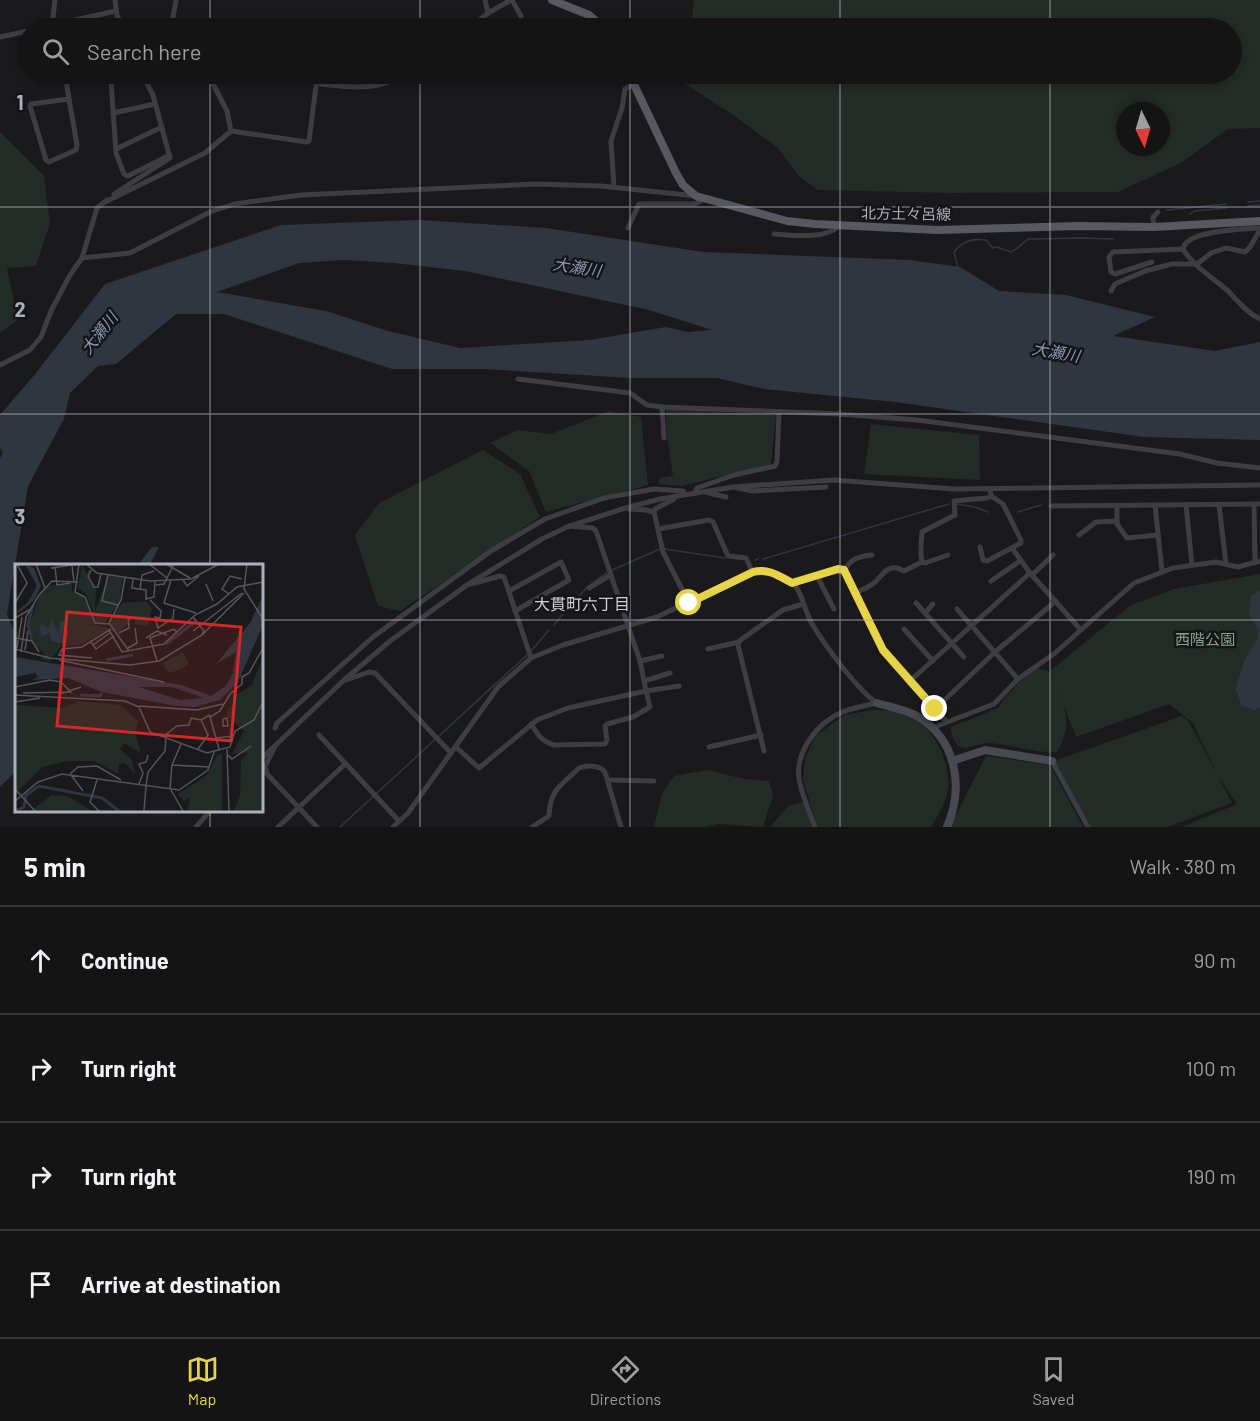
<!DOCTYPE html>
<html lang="en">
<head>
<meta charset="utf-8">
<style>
	:root { --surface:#141415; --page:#1d1d1e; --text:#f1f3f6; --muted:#9d9ea0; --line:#333334; --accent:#e8d246 }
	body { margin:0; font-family:Barlow,"Noto Sans JP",sans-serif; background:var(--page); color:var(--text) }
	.compass { position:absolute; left:1116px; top:102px; width:54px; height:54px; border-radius:50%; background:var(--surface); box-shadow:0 3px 9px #0003; rotate:175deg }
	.stop { position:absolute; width:18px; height:18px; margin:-14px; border:4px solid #e8d246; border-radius:50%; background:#fff }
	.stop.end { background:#e8d246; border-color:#fff; box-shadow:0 2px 6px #0008 }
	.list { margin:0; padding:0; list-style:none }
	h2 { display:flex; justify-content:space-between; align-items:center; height:78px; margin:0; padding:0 24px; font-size:26px }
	h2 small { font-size:20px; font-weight:400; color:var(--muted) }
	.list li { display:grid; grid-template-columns:39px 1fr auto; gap:18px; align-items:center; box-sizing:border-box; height:108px; padding:0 24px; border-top:2px solid var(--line) }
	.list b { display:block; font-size:22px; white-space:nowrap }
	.list em { font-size:20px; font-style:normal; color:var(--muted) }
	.icon { flex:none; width:33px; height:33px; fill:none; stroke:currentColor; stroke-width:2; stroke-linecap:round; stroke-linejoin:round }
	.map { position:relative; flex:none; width:1260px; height:827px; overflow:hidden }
	.search { position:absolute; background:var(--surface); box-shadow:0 3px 9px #0003; left:18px; right:18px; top:18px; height:66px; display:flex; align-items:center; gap:15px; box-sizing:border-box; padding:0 21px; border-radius:33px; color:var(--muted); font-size:22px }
	.sheet { height:510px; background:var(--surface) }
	nav { display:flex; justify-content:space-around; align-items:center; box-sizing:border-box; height:84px; border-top:2px solid var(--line); background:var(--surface); font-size:16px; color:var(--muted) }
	nav a { display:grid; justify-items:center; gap:3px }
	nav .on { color:var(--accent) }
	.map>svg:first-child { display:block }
	.green { fill:#242c27; fill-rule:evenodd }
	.water { fill:#303640; fill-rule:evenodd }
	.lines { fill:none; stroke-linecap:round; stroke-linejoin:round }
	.stream { stroke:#303640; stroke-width:1.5 }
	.street { stroke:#3d3d43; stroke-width:5 }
	.secondary { stroke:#494a51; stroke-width:8 }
	.primary { stroke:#575860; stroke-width:8 }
	.route { stroke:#e8d246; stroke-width:8 }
	.grid { fill:none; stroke:#adafbb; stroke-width:1.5; stroke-opacity:0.55 }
	.labels { text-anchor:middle; stroke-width:5; stroke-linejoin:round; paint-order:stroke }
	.street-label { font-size:15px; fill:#adafbb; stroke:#151517 }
	.park-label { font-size:15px; fill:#86a48e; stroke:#151517 }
	.water-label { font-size:16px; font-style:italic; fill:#8796b3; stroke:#151517 }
	.neighbourhood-label { font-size:16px; fill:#cecfd7; stroke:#151517 }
	.inset-river { fill:none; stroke:#303640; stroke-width:3 }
	.inset-road { fill:none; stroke:#55565c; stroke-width:1.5 }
	.view { fill:#d62828; fill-opacity:0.15; stroke:#d62828; stroke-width:3 }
	.inset-edge { fill:none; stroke:#adafbb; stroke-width:3 }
	.grid-label { font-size:20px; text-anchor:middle; font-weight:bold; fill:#adafbb; stroke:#151517; stroke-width:5; stroke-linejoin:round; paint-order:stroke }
</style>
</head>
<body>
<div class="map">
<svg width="1260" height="827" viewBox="0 0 1260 827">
	<rect width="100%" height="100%" fill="#1a1a1c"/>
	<!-- green -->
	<g class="green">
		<path d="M694,0H1260V128L1228,129L1181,163L1118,192L950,193L818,190L799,176L778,148L732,114L685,84L687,74H1232V28H691ZM1125,111H1161V147H1125Z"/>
		<path d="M0,132L44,176L50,223L36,266L7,268L18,320L0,333Z"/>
		<path d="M666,409L776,415L771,464L682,486L659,484V478L673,476L667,436Z"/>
		<path d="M609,411L641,417L648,485L546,512L529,471L490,443L517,430L551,434Z"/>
		<path d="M871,424L979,435L980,480L864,474Z"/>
		<path d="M483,450L520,474L540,517L400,611L378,606L355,535L379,503Z"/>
		<path d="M1260,574V827H1182L1237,804L1218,776L1232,803L1167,827H1091L1054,761L1182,716L1189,722L1216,772L1193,723L1169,704L1076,737L1050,671L1131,605L1174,589Z"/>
		<path d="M1037,668L1050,672C1062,704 1076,719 1057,752C1031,753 1011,744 987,743C980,743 966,751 960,747C954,743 950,733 951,727L998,708L1003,700L1028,673Z"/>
		<path d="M872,710C883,710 894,710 904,714C932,723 951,761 948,789C946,803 938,815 931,827H817L803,779L805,760L815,736L845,715Z"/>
		<path d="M986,756L1050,765L1083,827H950Z"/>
		<path d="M708,770L744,779L769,781L773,795L763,827L719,824L704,827H654L662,793L674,776Z"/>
		<path d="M804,802L812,827H770L788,806Z"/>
	</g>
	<!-- water -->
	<g class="water">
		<path d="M419,220L546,228L703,252L910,260L960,267L999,291L1066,295L1155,317L1113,336L1215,351L1260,342V440L1144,437L895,402L764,389L717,378H631L485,369H392L224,314H176L116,364L98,366L70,393L64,419L28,486L7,614L16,636V771L0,787V458L3,453L0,448V415L36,373L105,284L281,225ZM344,260L394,263L465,271L649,310L712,330L687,332L666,327L590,340L460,348L388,331L326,311L217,292L299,263Z"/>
		<path d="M152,547H159L149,566H137Z"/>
		<path d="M1260,591V708L1254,710L1241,705L1236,689L1238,681L1245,659L1258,638V633L1255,623L1249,616L1251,596Z"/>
	</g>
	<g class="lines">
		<!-- stream -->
		<g class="stream">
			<path d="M1248,202L1260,201"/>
			<path d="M1248,206L1260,205"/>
			<path d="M1167,210L1226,204"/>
			<path d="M1190,214L1194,211L1226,208"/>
			<path d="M958,267L954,252C962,241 973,238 986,240L993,248L997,247L1011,252C1018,249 1021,243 1029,239L1082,238L1113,239"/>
			<path d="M957,504L975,507L988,512"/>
			<path d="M1018,512L1041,505"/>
			<path d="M664,549L725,558"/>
			<path d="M763,559L949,504"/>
			<path d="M755,560L758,559"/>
			<path d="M612,570L660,549"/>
			<path d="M554,625C570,605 585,586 607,573"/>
			<path d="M531,651L549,630"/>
			<path d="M340,827L527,655"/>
		</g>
		<!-- street -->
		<g class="street">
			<path d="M115,0L117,15L123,28"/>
			<path d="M512,0L521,16L520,28"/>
			<path d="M488,13L511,0"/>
			<path d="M52,26L55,0"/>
			<path d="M39,28L116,11"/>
			<path d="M171,28L176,0"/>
			<path d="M470,28L488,13L485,0"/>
			<path d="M0,37L28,31"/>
			<path d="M65,74L69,99"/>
			<path d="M208,74L227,111L231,131"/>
			<path d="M514,74V75"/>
			<path d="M142,75L111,81L116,153L124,174L128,176L170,155"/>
			<path d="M69,99L77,145L76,150L49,162L46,160L30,106L31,104Z"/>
			<path d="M113,113L155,104"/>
			<path d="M116,149L162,127"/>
			<path d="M614,187L611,141L622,108L625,89L634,84"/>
			<path d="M114,194L170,158L153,95L142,74"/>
			<path d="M105,202L205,153L231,131L307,142L309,141L316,86L318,84C351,87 375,92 406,74"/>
			<path d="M1154,227L1153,217L1158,212"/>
			<path d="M628,228L639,204H695L704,199"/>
			<path d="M1260,228C1243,229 1186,230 1183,249C1193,266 1213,278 1228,291C1238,301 1247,313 1260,319"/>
			<path d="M774,234C794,235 824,240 839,226"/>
			<path d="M82,258L130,253L210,212L234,204L301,195L536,184L601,186L696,196"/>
			<path d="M1152,262L1115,274L1111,272L1109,257L1113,252L1183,249"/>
			<path d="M1111,291L1115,284L1145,271L1172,264H1197L1211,253L1226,248L1245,252L1250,247L1260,230"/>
			<path d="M0,365L30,350L41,337L51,311L70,275L82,258L97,208L107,200"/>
			<path d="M518,379L630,393L647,405L662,407L839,414L917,420L1180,454L1217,463L1260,468"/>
			<path d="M662,407L664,438"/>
			<path d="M737,488L753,491L826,487"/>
			<path d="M695,492L697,488L734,475L775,466L777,462L779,412"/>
			<path d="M705,492L726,497"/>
			<path d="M1254,504L1255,563"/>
			<path d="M1155,505L1162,571"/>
			<path d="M1186,505L1192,565"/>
			<path d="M1219,505L1226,564"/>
			<path d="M1051,506L1260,504"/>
			<path d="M1117,506V524L1127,538L1158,535"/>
			<path d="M629,509L646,510L654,512L663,552L689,603"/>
			<path d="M654,512L655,509L674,499L675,496"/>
			<path d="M658,529L709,520L713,522L728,556L746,558L752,571"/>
			<path d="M1079,535L1096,522L1117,521"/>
			<path d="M980,547L983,560L987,561L1021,543V540L1003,504L991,496"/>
			<path d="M1012,548L1030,573"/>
			<path d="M922,562C920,553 921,541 922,532L955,515L954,501L987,498L991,496L990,489"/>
			<path d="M844,570C851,559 859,556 872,555"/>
			<path d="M1032,575L1053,555"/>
			<path d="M817,576L834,609"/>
			<path d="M991,581L1020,561"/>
			<path d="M792,583L838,569L844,570L883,650L947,722"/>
			<path d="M471,584L500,576L504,577L531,658"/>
			<path d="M589,588L611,575"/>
			<path d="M509,591L561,562L569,580L515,611"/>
			<path d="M856,593C861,590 869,587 874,583C884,574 888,562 904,571L922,562L925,563L948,555"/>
			<path d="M916,603L964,657"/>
			<path d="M957,609L1018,679"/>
			<path d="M925,613L933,604"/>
			<path d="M904,629L933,661"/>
			<path d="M708,649L739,642"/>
			<path d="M640,661L662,656"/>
			<path d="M346,680L369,672L375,673L451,753"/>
			<path d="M911,680L1030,573L1081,630"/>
			<path d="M644,681L670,673"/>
			<path d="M935,709L995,652L1056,601"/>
			<path d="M531,724C538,735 542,742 555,745L605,744L607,740L605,726L607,724L633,717L650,707L646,691L679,686"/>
			<path d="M275,728L277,723L373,637L491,551L545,519L604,498L654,489L683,491L685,494"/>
			<path d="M932,728L994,704L1018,679L1055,653L1134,583L1173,568L1216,562L1238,567L1260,561"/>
			<path d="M319,735L399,821"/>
			<path d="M275,746L265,767L267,774L317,827"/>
			<path d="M456,747L479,768L537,720L568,708L646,691L640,661L596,531L593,528L570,526"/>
			<path d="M709,747L761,735"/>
			<path d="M764,751L738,645L739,641L783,610L803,604"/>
			<path d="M261,759L344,680L390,641L467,585L542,539L567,527L622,509L660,499L733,487L834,480L954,489L1260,485"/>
			<path d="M1052,761L1088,827"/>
			<path d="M608,780L654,781"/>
			<path d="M196,827L211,810"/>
			<path d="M278,827L345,764"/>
			<path d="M393,827L408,813L498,687L531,658L563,645L657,617L752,571C765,569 782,573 792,582C802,591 805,612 812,624C825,645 857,690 877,703"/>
			<path d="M532,827L549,816C550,789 561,786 579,768C587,765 600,765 605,772L621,827"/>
			<path d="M815,827C809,811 802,795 799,779C795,755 814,728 833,717C845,709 863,706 877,703"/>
		</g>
		<!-- secondary -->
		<g class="secondary">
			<path d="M877,703C890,707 905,709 917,716C957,740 964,787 947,827"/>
			<path d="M952,761L985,750L1052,761"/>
		</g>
		<!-- primary -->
		<g class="primary">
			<path d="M552,0L589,15L604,28"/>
			<path d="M629,74L676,173L683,185L696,196L787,221L815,224L937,230L1079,226L1154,227L1260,221"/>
		</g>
	</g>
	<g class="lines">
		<!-- route -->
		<path class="route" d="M689,603L753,572C768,568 779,576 792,583L838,569L844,570L883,650L935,709"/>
	</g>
	<!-- grid -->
	<path class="grid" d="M210,0V28M420,0V28M630,0V28M840,0V28M1050,0V28M210,74V566M420,74V827M630,74V827M840,74V827M1050,74V827M0,207H1260M0,414H1260M0,620H16M261,620H1260M210,810V827"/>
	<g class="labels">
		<!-- street labels -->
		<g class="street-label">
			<text transform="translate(906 214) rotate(1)" y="5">北方土々呂線</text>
		</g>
		<!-- park labels -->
		<g class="park-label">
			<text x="1205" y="645">西階公園</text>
		</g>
		<!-- water labels -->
		<g class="water-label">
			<text transform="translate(577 267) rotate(9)" y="6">大瀬川</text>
			<text transform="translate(99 333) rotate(-52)" y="6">大瀬川</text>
			<text transform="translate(1056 352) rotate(10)" y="6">大瀬川</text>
		</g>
		<!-- neighbourhood labels -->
		<g class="neighbourhood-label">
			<text x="582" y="610">大貫町六丁目</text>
		</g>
	</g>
	<!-- overview -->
	<g transform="translate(15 564)">
		<rect width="248" height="248" fill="#1a1a1c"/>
		<path d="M67,1L81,26L80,47L93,12L108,14L104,38L89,61L80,59L62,64L79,60L94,65L67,80L45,83L39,92L33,93L37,97L26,95L30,91L20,80L14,61L25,31L33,22L57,19V28L68,32L76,48L78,47L71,30L63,24ZM131,37L137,44L133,62L120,60V53L104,68L98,66L95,57L107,39ZM168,88L174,99L170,103L155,109L150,105L148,99ZM247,95V247H219L225,231L226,196L233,189L217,190L229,167L212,152V146L218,140V133L237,121ZM64,137L106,141L123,157L120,169L126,189L109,179L105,185L117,196L120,210L110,199L104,200L103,210L79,197H53L27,203L0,230V141L48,144ZM207,190V247H173L175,234L169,237L163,230L192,211L202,191ZM37,231L52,232L77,247H16Z" fill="#242c27"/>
		<path d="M10,0L19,4L26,22L19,36L12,42L4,48L0,49L13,38L22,22ZM247,34V63L223,118L205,136L180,143L161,142L87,128L53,114L17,116L23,113L20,109L0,113V93L167,121L196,132L211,122L218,109L221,88L201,100L235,59ZM124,123H157L189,134L165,136ZM36,55L44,70L45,58L50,56L49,62L54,67L51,80L36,77L35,69L27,72L24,63L27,60L34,65Z" fill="#303640" fill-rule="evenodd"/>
		<path class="inset-river" d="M17,76L13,61L18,41M151,80L181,57M91,96L118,91M65,131L85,132L87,129M0,247L9,243L11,231L24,222L87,234L104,247"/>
		<path class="inset-road" d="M21,0L30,24M64,0L60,28L70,33L80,59L94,60M71,0L82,9L135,17L176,15L204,0M134,0L152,14M151,0L175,14M232,0L229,25L248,55M57,1L59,19M40,3L42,21L55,19M36,4L64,0M76,6L73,12L79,23H83L86,10M93,11L87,37L103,41M110,14L106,36L94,59L114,87M118,14L117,24L131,26V35L139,33L140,18M156,16L149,39L181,49M168,16L172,22L184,12M191,20L198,37M141,21L149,20L159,0M125,25L127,11L139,7M214,30L207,25L215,12L227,15M135,36L146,47L145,54L140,53L143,64L158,54L159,45M0,39L12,19L2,0M178,53L189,67L187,70M0,54L16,45M94,66L107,88L149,80L180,51L202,40L222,23L248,18M178,67L227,29M104,69L114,64L113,52M0,74L17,77L24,88M131,74L142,67L152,71M75,77L81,85L99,72M78,81L96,68M2,84L7,53M113,84L122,79L120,64M0,85L35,94M10,86L13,67M6,88L11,53L24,31L37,17L63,18M34,94L115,101L144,97L187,71L229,29M77,94L44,91L47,85L67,83L96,65M44,96L149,118M142,97L135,74L159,65L162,68M0,123L35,116L46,118L56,128L8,129M45,130L66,123M0,131L110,137L124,143L135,168L192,189L215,183L220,167L239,156L248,138M0,138L25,134M124,142L182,146L208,140M212,154L213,162H208V155ZM149,172L162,162L174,161L176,154L186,156L195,151M200,174L219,172M183,185L193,171L186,156M204,185L195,153L205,147L215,130L227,120V113L234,109L248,84M212,185L214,247M213,191L217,195L236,182M157,201L194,203M55,210L63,203L82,202L106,216M56,211L68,227M82,216L75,238L84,247M124,220L128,209L124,200L131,198L133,191M131,222L133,208L150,187L151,174M155,224L157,201L166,180M0,225L20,247M156,226L168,247M0,237L23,218L47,210L164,226L193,206L199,188M129,247L131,222"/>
		<path class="view" d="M52,48L226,63L216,177L42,162Z"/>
		<rect width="248" height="248" class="inset-edge"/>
	</g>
	<g class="grid-label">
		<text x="20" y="110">1</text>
		<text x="20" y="317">2</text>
		<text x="20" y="524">3</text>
	</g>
</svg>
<svg class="compass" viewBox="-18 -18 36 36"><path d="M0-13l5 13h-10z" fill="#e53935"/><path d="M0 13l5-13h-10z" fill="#9d9ea0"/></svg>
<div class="stop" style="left:689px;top:603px"></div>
<div class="stop end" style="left:935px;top:709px"></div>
<div class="search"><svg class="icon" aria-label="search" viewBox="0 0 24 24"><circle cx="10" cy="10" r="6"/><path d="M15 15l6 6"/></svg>Search here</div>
</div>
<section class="sheet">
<h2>5 min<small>Walk · 380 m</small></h2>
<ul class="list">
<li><svg class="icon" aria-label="ahead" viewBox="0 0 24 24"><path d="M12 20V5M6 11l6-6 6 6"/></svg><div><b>Continue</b></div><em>90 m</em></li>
<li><svg class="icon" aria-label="right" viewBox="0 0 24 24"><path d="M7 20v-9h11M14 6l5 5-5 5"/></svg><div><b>Turn right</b></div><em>100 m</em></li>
<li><svg class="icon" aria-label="right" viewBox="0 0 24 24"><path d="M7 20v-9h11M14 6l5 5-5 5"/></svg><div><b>Turn right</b></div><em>190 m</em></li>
<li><svg class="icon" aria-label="arrive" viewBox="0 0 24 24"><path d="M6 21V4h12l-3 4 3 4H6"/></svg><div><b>Arrive at destination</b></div></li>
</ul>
</section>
<nav>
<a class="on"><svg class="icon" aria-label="map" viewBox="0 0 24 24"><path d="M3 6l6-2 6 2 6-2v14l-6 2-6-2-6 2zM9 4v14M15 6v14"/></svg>Map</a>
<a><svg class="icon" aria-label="directions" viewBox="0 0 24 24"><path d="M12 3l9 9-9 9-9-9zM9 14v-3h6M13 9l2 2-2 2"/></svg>Directions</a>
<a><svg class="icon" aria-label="saved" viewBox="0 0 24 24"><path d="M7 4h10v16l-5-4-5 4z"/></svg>Saved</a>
</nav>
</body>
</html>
